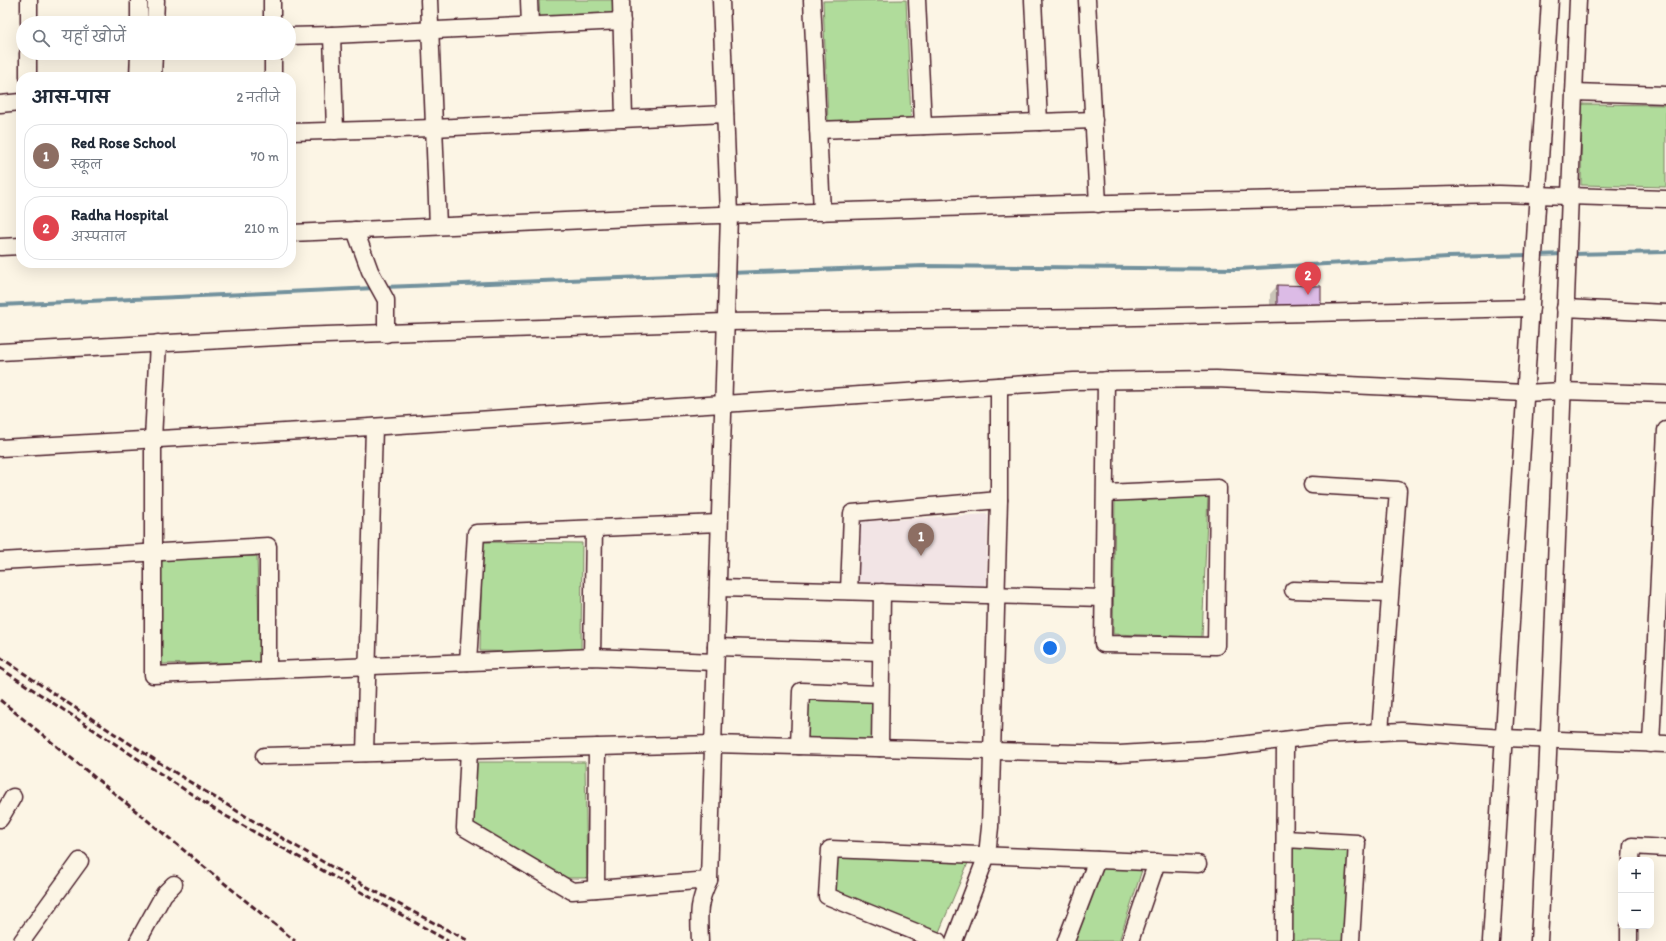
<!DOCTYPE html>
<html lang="hi">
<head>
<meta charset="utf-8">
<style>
	:root { --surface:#fff; --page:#f2f2f3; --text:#1f2937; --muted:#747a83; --line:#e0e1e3; --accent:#db2777 }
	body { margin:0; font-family:Itim,"Playpen Sans Deva",sans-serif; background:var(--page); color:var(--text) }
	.controls { position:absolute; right:12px; bottom:12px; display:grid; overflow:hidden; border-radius:8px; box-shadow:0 4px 16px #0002 }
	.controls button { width:36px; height:36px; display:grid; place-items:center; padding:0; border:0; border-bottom:1px solid var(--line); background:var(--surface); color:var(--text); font:20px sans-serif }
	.you { position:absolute; left:1050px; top:648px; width:14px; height:14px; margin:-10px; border:3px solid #fff; border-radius:50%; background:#1a73e8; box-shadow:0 0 0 6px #1a73e833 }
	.badge { display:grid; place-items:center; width:26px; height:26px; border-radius:50%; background:var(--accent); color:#fff; font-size:13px; font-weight:700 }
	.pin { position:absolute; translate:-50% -33px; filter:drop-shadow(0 1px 2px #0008) }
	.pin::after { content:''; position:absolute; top:21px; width:14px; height:12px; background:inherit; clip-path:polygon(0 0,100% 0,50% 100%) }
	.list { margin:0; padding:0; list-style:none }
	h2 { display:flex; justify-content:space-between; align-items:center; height:52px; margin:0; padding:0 16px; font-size:17px }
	h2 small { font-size:13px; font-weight:400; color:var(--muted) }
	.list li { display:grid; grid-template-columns:26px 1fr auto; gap:12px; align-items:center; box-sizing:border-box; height:64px; margin:0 8px 8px; padding:0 8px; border:1px solid var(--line); border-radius:16px }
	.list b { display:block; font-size:15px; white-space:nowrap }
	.list p { margin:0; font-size:13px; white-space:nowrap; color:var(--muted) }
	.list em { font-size:13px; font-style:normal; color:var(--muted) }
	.icon { flex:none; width:22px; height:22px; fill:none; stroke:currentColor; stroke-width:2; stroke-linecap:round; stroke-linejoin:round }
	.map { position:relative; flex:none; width:1666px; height:941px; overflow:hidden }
	.search { position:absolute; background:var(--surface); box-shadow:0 4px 16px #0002; left:16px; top:16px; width:280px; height:44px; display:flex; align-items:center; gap:10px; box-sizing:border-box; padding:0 14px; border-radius:22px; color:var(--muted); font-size:15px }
	.panel { position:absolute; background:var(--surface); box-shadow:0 4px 16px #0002; left:16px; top:72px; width:280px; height:196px; border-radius:16px }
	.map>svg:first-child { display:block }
	.built { fill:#f2e4e5 }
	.green { fill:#b0dc9b; stroke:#7d7e63 }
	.shadow { fill:#0003 }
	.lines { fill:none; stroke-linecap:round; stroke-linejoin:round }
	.stream { stroke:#72919d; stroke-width:4 }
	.building { fill:#dcbbe6; stroke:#4a1f2b }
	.minor-casing { stroke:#4a1f2b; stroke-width:19 }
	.minor { stroke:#fcf5e5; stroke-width:16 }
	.rail { stroke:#4a1f2b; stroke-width:3; stroke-dasharray:6 3; stroke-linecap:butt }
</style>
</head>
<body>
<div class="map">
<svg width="1666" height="941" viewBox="0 0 1666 941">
	<rect width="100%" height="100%" fill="#fcf5e5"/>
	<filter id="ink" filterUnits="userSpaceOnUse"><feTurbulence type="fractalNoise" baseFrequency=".025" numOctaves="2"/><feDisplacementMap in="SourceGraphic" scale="8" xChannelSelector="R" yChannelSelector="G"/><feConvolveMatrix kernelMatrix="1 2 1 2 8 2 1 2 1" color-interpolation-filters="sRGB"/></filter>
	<g filter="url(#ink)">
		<!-- built -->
		<path class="built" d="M988,514L986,586L857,583V522Z"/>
		<!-- green -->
		<g class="green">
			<path d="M539,0H613V15L540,18Z"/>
			<path d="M906,0L911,118L828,121L823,1Z"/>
			<path d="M1582,104L1666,105V187L1581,185Z"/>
			<path d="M1208,495L1202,637L1113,634L1115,499Z"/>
			<path d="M482,542L582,543L581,653L480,651Z"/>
			<path d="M257,556L260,662L162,664L160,558Z"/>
			<path d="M808,698L874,700L872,741L806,738Z"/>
			<path d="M477,762H585L587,878H562L473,824Z"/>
			<path d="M1292,847L1349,850L1343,941H1291Z"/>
			<path d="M836,856L968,863L939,932L832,893Z"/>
			<path d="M1103,867L1142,870L1119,941H1074Z"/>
		</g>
		<!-- shadow -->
		<path class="shadow" d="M1277,286L1320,287L1270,317V294Z"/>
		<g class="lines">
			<!-- stream -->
			<g class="stream">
				<path d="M1571,254L1666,252"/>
				<path d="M1537,255L1564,254"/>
				<path d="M730,273L924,266L1238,269L1448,257L1530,255"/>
				<path d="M384,287L723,274"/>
				<path d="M0,305L375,288"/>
			</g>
		</g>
		<!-- building -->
		<path class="building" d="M1277,285L1321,286V310H1277Z"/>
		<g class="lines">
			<!-- minor casing -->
			<g class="minor-casing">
				<g id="minor">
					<path d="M272,0V23"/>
					<path d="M429,0L438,226"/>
					<path d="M529,0L530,25"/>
					<path d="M621,0L624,119"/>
					<path d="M812,0L822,212"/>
					<path d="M917,0L923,126"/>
					<path d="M1033,0L1039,122"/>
					<path d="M1087,0L1098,204"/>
					<path d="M29,23V0"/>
					<path d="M139,23V0"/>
					<path d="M155,23L156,0"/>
					<path d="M332,35L622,21"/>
					<path d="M289,36L332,35L335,131"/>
					<path d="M273,53V77"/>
					<path d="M28,77V53"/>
					<path d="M138,77L139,53"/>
					<path d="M153,77L154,53"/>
					<path d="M1574,92L1666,95"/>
					<path d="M0,104L21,102"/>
					<path d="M818,130L1094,120"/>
					<path d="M291,132L434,128L725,114"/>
					<path d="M355,230L370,271L386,300V334"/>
					<path d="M291,233L654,217L1068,204L1499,194L1666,199"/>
					<path d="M0,247L21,246"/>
					<path d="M1565,308L1666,313"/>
					<path d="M158,343L153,439V675L592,657L715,662"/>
					<path d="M0,352L296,336L725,322L1092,318L1531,308"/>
					<path d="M0,448L354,428L1074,381L1216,379L1526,393L1561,391L1666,394"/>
					<path d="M1312,485L1398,490L1380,732"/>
					<path d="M1105,493L1218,488L1216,646L1103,644L1106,380"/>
					<path d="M0,561L268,546V670"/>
					<path d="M718,588L1103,598"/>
					<path d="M1293,590L1390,593"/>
					<path d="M849,591L852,513L999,500"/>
					<path d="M716,647L881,652"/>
					<path d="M592,657L594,528"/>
					<path d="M468,662L476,533L719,523"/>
					<path d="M1651,744L1666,430"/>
					<path d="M799,746L801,691L880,694"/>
					<path d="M880,748L882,592"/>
					<path d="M469,750L465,828L572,891L709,880"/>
					<path d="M365,753L374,427"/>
					<path d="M264,756L713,744L1119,754L1205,749L1326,735L1402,731L1504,738L1666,744"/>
					<path d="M0,819L13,797"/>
					<path d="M1285,839L1357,843L1351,941"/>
					<path d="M1631,860L1632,846L1666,848"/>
					<path d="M596,889L597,747"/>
					<path d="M22,941L80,861"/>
					<path d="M138,941L164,894L174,884"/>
					<path d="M700,941C699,914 697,905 709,880L729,215L721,0"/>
					<path d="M938,941L827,896L830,849L1198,864"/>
					<path d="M954,941L987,855L990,827L999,500V386"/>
					<path d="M1066,941L1097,860"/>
					<path d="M1130,941L1157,862"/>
					<path d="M1284,941L1285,740"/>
					<path d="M1491,941L1550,0"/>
					<path d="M1539,941C1556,628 1564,314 1578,0"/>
					<path d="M1629,941V926"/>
				</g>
			</g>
			<!-- minor -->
			<use href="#minor" class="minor"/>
			<!-- rail -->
			<g class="rail">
				<path d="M0,657C150,760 306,858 469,941"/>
				<path d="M0,668L217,811L448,941"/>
				<path d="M0,700L295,941"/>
			</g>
		</g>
	</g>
</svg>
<div class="controls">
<button>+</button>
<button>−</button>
</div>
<div class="you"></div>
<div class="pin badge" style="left:921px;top:556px;background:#8d6e63">1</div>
<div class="pin badge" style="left:1308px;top:295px;background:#e0444e">2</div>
<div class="search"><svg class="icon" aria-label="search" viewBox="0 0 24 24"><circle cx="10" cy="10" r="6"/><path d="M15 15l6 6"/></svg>यहाँ खोजें</div>
<section class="panel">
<h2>आस-पास<small>2 नतीजे</small></h2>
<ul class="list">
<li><span class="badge" style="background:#8d6e63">1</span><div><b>Red Rose School</b><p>स्कूल</p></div><em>70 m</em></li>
<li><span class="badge" style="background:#e0444e">2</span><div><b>Radha Hospital</b><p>अस्पताल</p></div><em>210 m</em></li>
</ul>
</section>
</div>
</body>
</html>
